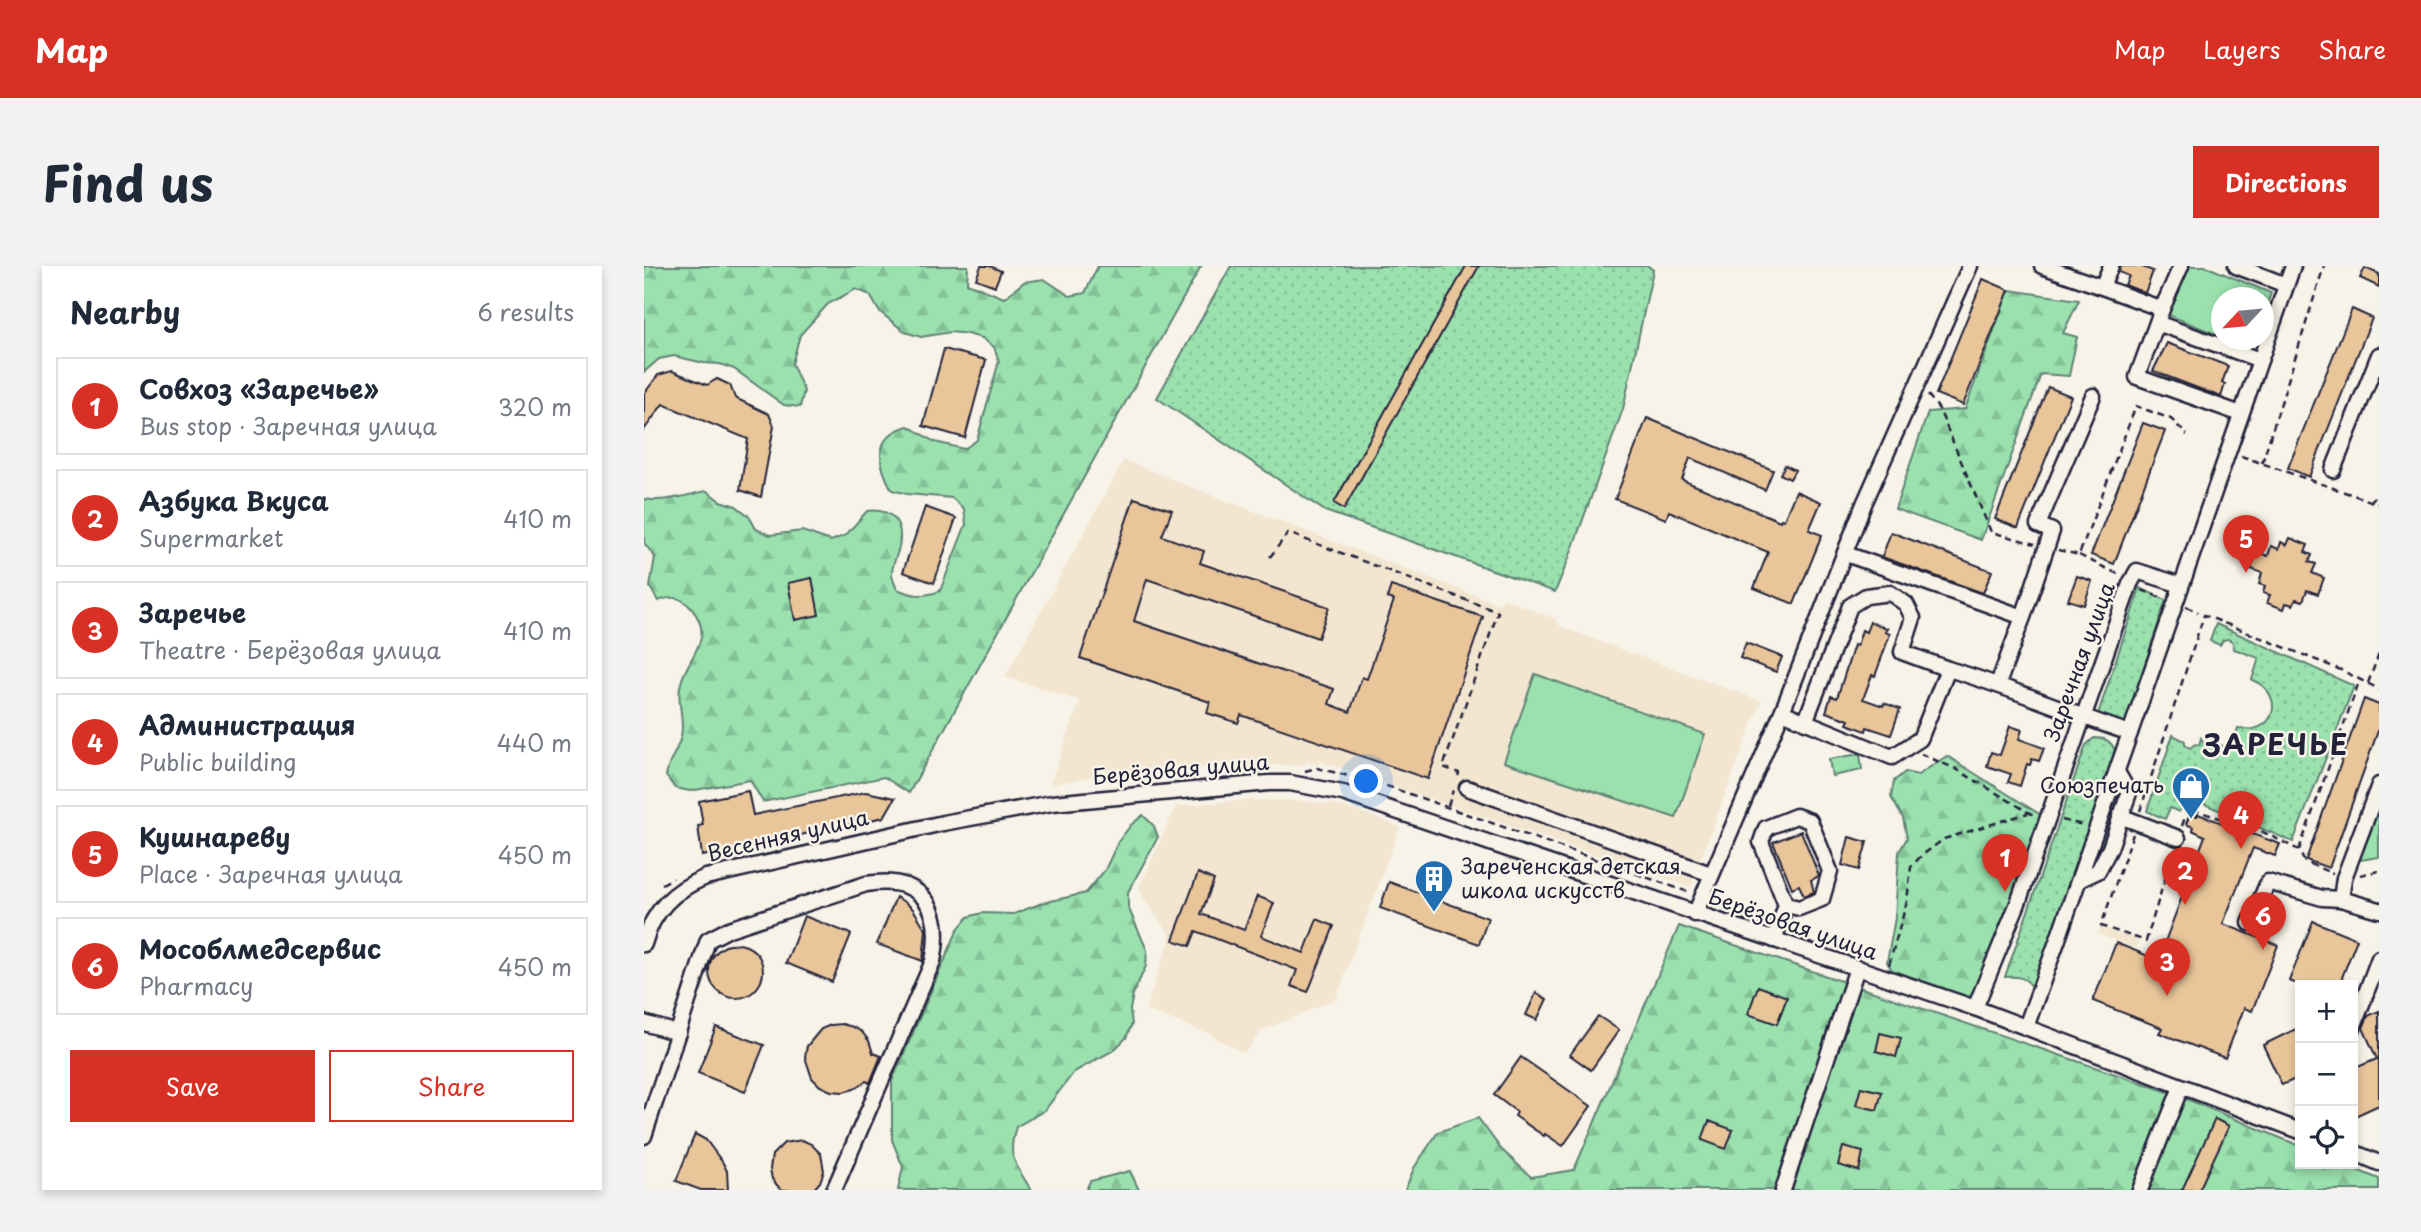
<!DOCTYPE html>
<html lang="en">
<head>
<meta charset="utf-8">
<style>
	:root { --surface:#fff; --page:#f2f2f3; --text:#1f2937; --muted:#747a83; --line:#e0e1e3; --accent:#d93025 }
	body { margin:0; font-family:"Playpen Sans",sans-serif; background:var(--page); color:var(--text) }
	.controls { position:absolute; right:21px; bottom:21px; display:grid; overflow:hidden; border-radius:0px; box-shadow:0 4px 10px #0003 }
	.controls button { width:63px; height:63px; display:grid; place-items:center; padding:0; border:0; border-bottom:2px solid var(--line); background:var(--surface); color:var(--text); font:35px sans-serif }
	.compass { position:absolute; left:1567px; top:21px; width:63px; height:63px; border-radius:50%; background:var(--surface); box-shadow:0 4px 10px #0003; rotate:244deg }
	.you { position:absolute; left:723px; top:516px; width:24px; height:24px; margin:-18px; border:5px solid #fff; border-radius:50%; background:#1a73e8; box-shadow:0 0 0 10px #1a73e833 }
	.badge { display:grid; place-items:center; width:46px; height:46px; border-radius:50%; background:var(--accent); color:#fff; font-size:23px; font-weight:700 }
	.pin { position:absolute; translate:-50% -58px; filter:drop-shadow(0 2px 4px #0008) }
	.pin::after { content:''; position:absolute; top:37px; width:24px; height:21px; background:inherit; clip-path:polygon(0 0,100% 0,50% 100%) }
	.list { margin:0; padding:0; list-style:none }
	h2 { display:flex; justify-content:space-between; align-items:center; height:91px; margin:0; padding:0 28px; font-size:30px }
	h2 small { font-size:23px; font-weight:400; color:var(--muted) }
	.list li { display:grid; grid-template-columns:46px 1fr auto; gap:21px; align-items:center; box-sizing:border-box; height:98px; margin:0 14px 14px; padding:0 14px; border:2px solid var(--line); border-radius:0px }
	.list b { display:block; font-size:26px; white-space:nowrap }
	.list p { margin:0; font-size:23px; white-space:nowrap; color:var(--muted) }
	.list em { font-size:23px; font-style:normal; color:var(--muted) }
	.actions { display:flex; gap:14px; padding:21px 28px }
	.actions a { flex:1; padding:16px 0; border:2px solid var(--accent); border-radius:0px; text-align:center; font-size:24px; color:var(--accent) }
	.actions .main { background:var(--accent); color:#fff }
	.icon { flex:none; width:38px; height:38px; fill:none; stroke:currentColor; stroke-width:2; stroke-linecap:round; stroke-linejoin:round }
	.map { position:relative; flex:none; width:1735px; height:924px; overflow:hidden; border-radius:0px }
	header { display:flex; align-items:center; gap:42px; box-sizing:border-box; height:98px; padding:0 35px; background:var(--accent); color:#fff }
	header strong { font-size:33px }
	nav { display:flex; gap:38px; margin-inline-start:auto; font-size:24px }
	.intro { display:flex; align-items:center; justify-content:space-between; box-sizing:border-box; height:168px; padding:0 42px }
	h1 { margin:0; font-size:49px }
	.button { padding:18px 32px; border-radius:0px; background:var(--accent); color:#fff; font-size:24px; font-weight:700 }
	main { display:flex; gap:42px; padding:0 42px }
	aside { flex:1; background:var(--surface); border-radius:0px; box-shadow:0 4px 10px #0003 }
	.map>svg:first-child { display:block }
	.built { fill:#f3e6d1 }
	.grass { fill:url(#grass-dots); stroke:#5e8274; stroke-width:2 }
	.forest { fill:url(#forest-firs); stroke:#5e8274; stroke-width:2 }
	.park { fill:#9ae1ae; stroke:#5e8274; stroke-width:2 }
	.building { fill:#e9c69a; stroke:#22223b; stroke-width:2 }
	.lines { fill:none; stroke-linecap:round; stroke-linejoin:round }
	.minor-casing { stroke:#22223b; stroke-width:19 }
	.path { stroke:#22223b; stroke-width:2.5; stroke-dasharray:7 5; stroke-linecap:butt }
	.minor { stroke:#f7f3e8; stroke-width:14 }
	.labels { text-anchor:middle; stroke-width:5; stroke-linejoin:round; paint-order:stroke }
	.street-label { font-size:21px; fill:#22223b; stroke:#f7f3e8 }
	.poi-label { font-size:21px; fill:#22223b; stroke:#f7f3e8; text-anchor:end }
	.district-label { font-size:28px; font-weight:bold; letter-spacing:2px; fill:#22223b; stroke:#f7f3e8 }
</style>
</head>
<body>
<header>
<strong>Map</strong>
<nav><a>Map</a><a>Layers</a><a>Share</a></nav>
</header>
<div class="intro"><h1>Find us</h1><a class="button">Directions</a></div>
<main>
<aside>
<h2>Nearby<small>6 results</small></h2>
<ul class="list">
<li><span class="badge">1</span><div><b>Совхоз «Заречье»</b><p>Bus stop · Заречная улица</p></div><em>320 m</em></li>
<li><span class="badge">2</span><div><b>Азбука Вкуса</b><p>Supermarket</p></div><em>410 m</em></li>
<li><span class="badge">3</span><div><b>Заречье</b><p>Theatre · Берёзовая улица</p></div><em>410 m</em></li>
<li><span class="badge">4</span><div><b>Администрация</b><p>Public building</p></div><em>440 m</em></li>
<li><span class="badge">5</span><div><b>Кушнареву</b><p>Place · Заречная улица</p></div><em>450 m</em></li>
<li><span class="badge">6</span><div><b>Мособлмедсервис</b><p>Pharmacy</p></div><em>450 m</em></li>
</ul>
<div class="actions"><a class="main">Save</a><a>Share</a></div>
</aside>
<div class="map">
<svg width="1735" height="924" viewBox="0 0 1735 924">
	<defs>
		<pattern id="grass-dots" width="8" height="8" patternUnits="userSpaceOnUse" patternTransform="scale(1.75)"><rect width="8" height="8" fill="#9ae1ae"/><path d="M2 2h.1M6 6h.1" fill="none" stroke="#84c197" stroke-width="1.8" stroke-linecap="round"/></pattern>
		<pattern id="forest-firs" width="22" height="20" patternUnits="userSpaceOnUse" patternTransform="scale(1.75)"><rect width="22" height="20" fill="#9ae1ae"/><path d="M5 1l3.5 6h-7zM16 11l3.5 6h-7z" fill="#84c197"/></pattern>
	</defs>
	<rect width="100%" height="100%" fill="#f7f3e8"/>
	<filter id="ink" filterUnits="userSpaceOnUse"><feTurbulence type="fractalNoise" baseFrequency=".0143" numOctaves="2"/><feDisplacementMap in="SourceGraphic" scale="14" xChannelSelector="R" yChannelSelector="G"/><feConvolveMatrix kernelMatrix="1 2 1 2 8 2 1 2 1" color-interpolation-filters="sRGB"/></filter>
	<g filter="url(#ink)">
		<!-- built -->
		<g class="built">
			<path d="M480,194L567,229L855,338L860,333L912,353L917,361L1117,435L1046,621L676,495L674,499L663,495L660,500L610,498L459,508L406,519L436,435L361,411Z"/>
			<path d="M600,534H648L689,538L718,546L756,561L692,733L618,765L600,787L563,767L501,744L526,673V668L500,634L495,622L532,540Z"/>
			<path d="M1457,660L1495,675L1492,683L1454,668Z"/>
		</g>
		<!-- grass -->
		<g class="grass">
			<path d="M587,0H1004L1009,4L979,143L925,292L911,326L681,245L513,132Z"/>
			<path d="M1496,322L1522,334L1481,460L1453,451Z"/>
			<path d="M1572,358L1710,420L1649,576L1549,533L1546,540L1539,537L1535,546L1526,542L1521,553L1503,545L1529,469L1541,475V479L1546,482L1551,478L1555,479L1557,472L1561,479L1567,480L1570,477L1587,483L1594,462C1630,472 1644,428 1608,414L1615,392L1590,383L1589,376L1584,373L1579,374L1576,379L1566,375Z"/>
			<path d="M1450,472C1461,472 1466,474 1471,484L1389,723C1383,711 1374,710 1361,711L1442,479Z"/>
		</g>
		<!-- forest -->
		<g class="forest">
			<path d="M0,0H324L323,17L360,32L380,16L400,13L426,30L441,27L454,0H557L265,527L240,511L119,536L106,514L46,525L31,522L22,510C25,492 34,485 37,470C41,454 33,437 36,421C41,391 74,373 47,342C37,330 28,330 14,335L6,321L11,291L0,277V233C20,237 42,229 63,225L76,235L92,240L105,250L112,263L126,269L158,265L187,275L202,269L223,245C247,242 260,255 255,281C253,290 248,298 248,308C248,313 251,318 253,323C269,330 280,331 296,325L322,258L320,243L308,232L263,228L248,224C233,197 229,170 264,160L291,176L320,183L333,174L355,95L350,81L338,72L323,68L307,66L277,71L261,66L235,45L226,29L212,23L184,38L156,69L148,98L160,125L156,141L140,139L90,103L76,98L60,97L30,90L15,93L0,106Z"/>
			<path d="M1365,24L1435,34L1419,67L1433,71L1425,110L1397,108L1337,274L1251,243L1284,146L1321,143Z"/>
			<path d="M1303,490L1397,549L1333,734L1248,704L1243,696L1251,652L1255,586L1263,572L1259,552L1247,531L1250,515L1261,506L1274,509Z"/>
			<path d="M499,549L510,560L514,571L484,626V641L503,684L502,700L489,728L486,744L488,758L482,772L470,784L430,806L401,844L372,861C362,892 372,898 387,924H254L259,901L248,874V815L314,663L324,651L338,647L370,648L398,637L442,627L461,604L474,576L487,559Z"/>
			<path d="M1035,660L1533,829L1656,880V898H1698L1735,913V924H761L770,902L794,866L834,852L857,883L887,911L930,904Z"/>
			<path d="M486,905L495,924H442L446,915Z"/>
		</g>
		<!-- park -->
		<g class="park">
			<path d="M1542,0H1561L1627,27L1620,47L1619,32H1577V70L1522,48Z"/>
			<path d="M891,408L1061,468L1032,552L860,496Z"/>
			<path d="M1216,488L1218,504L1188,510L1185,493Z"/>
			<path d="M1735,543V591L1716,594V593Z"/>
		</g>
		<!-- building -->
		<g class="building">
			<path d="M337,0H346L357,5L351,20L332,13Z"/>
			<path d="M822,0H835L700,243L690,237Z"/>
			<path d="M1476,0H1496L1509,5L1501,27L1481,19L1485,10L1475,6Z"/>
			<path d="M1721,2L1735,8V21L1716,12Z"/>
			<path d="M1339,13L1365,24L1319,139L1292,128Z"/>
			<path d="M1708,43L1728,52L1665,211L1644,202Z"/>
			<path d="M1523,77L1584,100L1578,117L1581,118L1577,131L1509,105Z"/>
			<path d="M300,83L342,94L321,172L279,160Z"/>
			<path d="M28,105L63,119L73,113L86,119L91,132L125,148L130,160L117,231L96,224L104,173L19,138L0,164V128L14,109Z"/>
			<path d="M1404,121L1427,130L1374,262L1351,253Z"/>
			<path d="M1003,152L1129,204L1121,224L1046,192L1038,214L1136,255L1137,253L1140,254L1152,225L1177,236L1165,264L1178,269L1150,338L1110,322L1124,286L1025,245L1022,253L971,233Z"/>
			<path d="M1499,157L1521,165L1470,298L1447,289Z"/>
			<path d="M1141,199L1151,204L1146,213L1136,208Z"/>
			<path d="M490,232L528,244L518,270L560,285L556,297L685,341L674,372L503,313L490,355L690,423L685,438L706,446L718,411L723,413L750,334L743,332L747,320L839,351L784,513L597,449L594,457L563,447L566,436L436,392Z"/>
			<path d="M281,241L312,252L290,317L259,306Z"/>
			<path d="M1247,266L1348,305L1339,327L1238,291Z"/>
			<path d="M1646,272L1664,279L1661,286L1668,289L1665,296L1672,298L1668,307L1680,312L1674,328L1663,324L1659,335L1652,333L1649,339L1642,337L1640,343L1623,337L1626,329L1619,327L1621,320L1615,318L1618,307L1607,303L1613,286L1624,290L1627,280L1635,283L1637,276L1643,279Z"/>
			<path d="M1433,310L1448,315L1440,339L1424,334Z"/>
			<path d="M168,312L175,349L151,354L144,317Z"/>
			<path d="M1226,356L1243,362L1241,366L1246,368L1231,410L1228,409L1219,433L1239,440L1240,437L1256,443L1247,469L1223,461L1222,465L1203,458L1205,454L1182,446L1187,430L1193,432L1210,379L1213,380L1218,364L1222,366Z"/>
			<path d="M1102,377L1138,391L1132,406L1096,392Z"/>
			<path d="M1720,433L1735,439V462L1685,602L1662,594Z"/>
			<path d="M1366,460L1378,464L1375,473L1400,482L1395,495L1388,493L1386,499L1383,498L1376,520L1364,516L1367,508L1343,500L1347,486L1356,489Z"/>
			<path d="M104,525L109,549L222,526L251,532L240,551L58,590L54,560L59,559L55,535Z"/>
			<path d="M1546,548L1553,550L1554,548L1636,578L1631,590L1609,582L1579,658L1634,679L1608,745L1600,742L1581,792L1515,767L1518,762L1449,735L1472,677L1514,694L1561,570L1548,564L1549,561L1542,558Z"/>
			<path d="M1157,565L1175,610L1167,614L1170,626L1160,630L1155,619L1148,622L1129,576Z"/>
			<path d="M1205,571L1223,576L1215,604L1198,599Z"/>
			<path d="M554,607L570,614L557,648L600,664L613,630L630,637L617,670L660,687L673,653L690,660L664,726L647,720L653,704L552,665L546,680L529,674Z"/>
			<path d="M745,616L844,652L835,678L736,642Z"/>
			<path d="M252,631L262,637L269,643L282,664L279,695L233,678Z"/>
			<path d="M160,650L207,668L188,716L142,697Z"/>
			<path d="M1669,655L1713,673L1695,719H1656L1645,715Z"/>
			<circle cx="92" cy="705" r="27"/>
			<path d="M1114,720L1143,731L1133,758L1104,748Z"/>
			<path d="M892,727L903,733L893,754L882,749Z"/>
			<path d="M1735,745V839L1709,851V803L1733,793L1719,762L1724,750Z"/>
			<path d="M954,750L975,764L947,804L926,789Z"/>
			<path d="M198,758L209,761L218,766L225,775L229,787L237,790L226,817L222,815L210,823L199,826L187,825L176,820L168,812L161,791L163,780L177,763L187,759Z"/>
			<path d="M72,761L120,779L101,826L54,807Z"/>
			<path d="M1656,761V811L1638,819L1619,779Z"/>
			<path d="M1236,767L1257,772L1252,791L1232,785Z"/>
			<path d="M877,791L947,840L919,880L901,868L900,870L871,850L873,846L850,829Z"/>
			<path d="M1217,821L1238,826L1233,844L1212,839Z"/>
			<path d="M1571,853L1585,860L1555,924H1538Z"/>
			<path d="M1065,855L1089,864L1082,883L1058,874Z"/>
			<path d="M51,868L62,874L79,897L83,905L84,924H57L32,915Z"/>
			<path d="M158,874L167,878L177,888L180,905L176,916L169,924H137L128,913L126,903L128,889L140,877Z"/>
			<path d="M1199,881L1219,886L1215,905L1194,899Z"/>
		</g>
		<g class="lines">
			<!-- minor casing -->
			<g class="minor-casing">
				<g id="minor">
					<path d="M1398,0L1458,21L1467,0"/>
					<path d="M1592,0L1642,19"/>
					<path d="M1458,21L1518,43L1537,0"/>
					<path d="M1518,43L1493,111L1597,148"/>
					<path d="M1513,57L1616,94"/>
					<path d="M1689,204L1735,89"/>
					<path d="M1202,288L1379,351L1408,265L1394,259L1449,130"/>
					<path d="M1304,403C1366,421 1425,447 1486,467"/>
					<path d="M1354,418L1379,351"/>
					<path d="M1138,446L1248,491L1276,473L1304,403L1258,386L1269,352L1262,338L1246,327L1222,330L1206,340L1161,456"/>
					<path d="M1735,519L1700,612L1697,633L1735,644"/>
					<path d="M823,522L1067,608"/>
					<path d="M1476,550L1534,572"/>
					<path d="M1435,614L1454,605L1466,582L1485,527L1473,506"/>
					<path d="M1051,648L1138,446L1220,238L1326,0"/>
					<path d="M1606,657L1624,616L1678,632L1697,633"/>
					<path d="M1130,674L1142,639L1117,576L1122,562L1152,550L1166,555L1186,605L1178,633L1155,642L1142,639"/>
					<path d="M0,678C9,644 30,624 62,611L299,557L408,537L625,517H646L699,527L1331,742L1656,865"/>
					<path d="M1331,742L1374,637L1486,318L1493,305L1537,319"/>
					<path d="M0,757L34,767"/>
					<path d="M1382,761L1414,673L1649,0"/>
					<path d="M1709,762L1735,692"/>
					<path d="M0,870L64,674L85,663L222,618C279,609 300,642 289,695L190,924"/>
					<path d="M1709,886L1735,897"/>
					<path d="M1139,924L1213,702"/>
					<path d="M1496,924L1537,821"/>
				</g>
			</g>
			<!-- path -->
			<g class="path">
				<path d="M1284,129L1295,143L1347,266L1391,278"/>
				<path d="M1597,190L1735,238"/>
				<path d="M1618,197L1680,0"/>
				<path d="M1726,236L1735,226"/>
				<path d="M1414,284L1435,289L1492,140L1527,153L1543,169"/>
				<path d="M1435,289L1476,309"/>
				<path d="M626,291L644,267L854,346L799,501L815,507L814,511"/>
				<path d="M1498,324L1517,332"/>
				<path d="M1542,341L1554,346"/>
				<path d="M1724,417L1735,388"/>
				<path d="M1277,488L1312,503L1391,550"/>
				<path d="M661,505L673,502L740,519L1047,627"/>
				<path d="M804,540L809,524"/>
				<path d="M1496,545L1560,349L1697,404L1735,423"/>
				<path d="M1418,554L1439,559"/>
				<path d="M1538,560L1544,542L1617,565L1655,584L1660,595L1689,608"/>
				<path d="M1489,568L1457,660L1502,675L1529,586"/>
				<path d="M1655,584L1716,413"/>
				<path d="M1716,609L1735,605"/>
				<path d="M18,618L29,612"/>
				<path d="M1245,699L1263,635L1267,601L1277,590L1300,573L1384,547"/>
			</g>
			<!-- minor -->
			<use href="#minor" class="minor"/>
		</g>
	</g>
	<!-- icons -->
	<defs>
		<g id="shop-pin" transform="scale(2.0125)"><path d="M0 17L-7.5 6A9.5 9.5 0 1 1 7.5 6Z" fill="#1f6fb2" stroke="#f7f3e8"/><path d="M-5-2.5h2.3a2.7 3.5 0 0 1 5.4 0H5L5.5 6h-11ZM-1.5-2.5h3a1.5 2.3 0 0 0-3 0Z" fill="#fff"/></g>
		<g id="building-pin" transform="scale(2.0125)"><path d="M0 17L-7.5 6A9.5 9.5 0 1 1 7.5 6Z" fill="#1f6fb2" stroke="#f7f3e8"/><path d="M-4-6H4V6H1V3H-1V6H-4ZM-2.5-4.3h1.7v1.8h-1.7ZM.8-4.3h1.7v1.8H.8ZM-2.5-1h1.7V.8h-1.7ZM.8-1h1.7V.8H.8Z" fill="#fff"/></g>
	</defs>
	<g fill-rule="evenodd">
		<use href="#shop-pin" x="1547" y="520"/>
		<use href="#building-pin" x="790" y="613"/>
	</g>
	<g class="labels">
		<!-- street labels -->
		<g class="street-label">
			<text transform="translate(1436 396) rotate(-70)" y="7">Заречная улица</text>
			<text transform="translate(537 504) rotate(-5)" y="7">Берёзовая улица</text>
			<text transform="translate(144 570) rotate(-13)" y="7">Весенняя улица</text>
			<text transform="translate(1149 659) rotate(19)" y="7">Берёзовая улица</text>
		</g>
		<!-- poi labels -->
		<g class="poi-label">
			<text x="1520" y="527">Союзпечать</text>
			<text x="817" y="608" text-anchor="start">Зареченская детская<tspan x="817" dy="24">школа искусств</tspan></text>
		</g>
		<!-- district labels -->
		<g class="district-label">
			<text x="1632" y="489">ЗАРЕЧЬЕ</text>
		</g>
	</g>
</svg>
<div class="controls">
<button>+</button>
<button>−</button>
<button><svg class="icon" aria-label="locate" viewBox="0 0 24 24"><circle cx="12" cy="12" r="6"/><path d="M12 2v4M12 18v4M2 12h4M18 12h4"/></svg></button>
</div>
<svg class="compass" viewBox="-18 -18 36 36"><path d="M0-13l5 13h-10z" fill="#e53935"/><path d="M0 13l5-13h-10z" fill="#747a83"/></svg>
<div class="you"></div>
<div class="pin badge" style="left:1361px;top:626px">1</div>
<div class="pin badge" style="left:1541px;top:639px">2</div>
<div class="pin badge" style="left:1523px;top:730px">3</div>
<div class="pin badge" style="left:1597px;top:583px">4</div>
<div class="pin badge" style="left:1602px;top:307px">5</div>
<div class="pin badge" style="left:1619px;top:684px">6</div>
</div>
</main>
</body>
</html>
